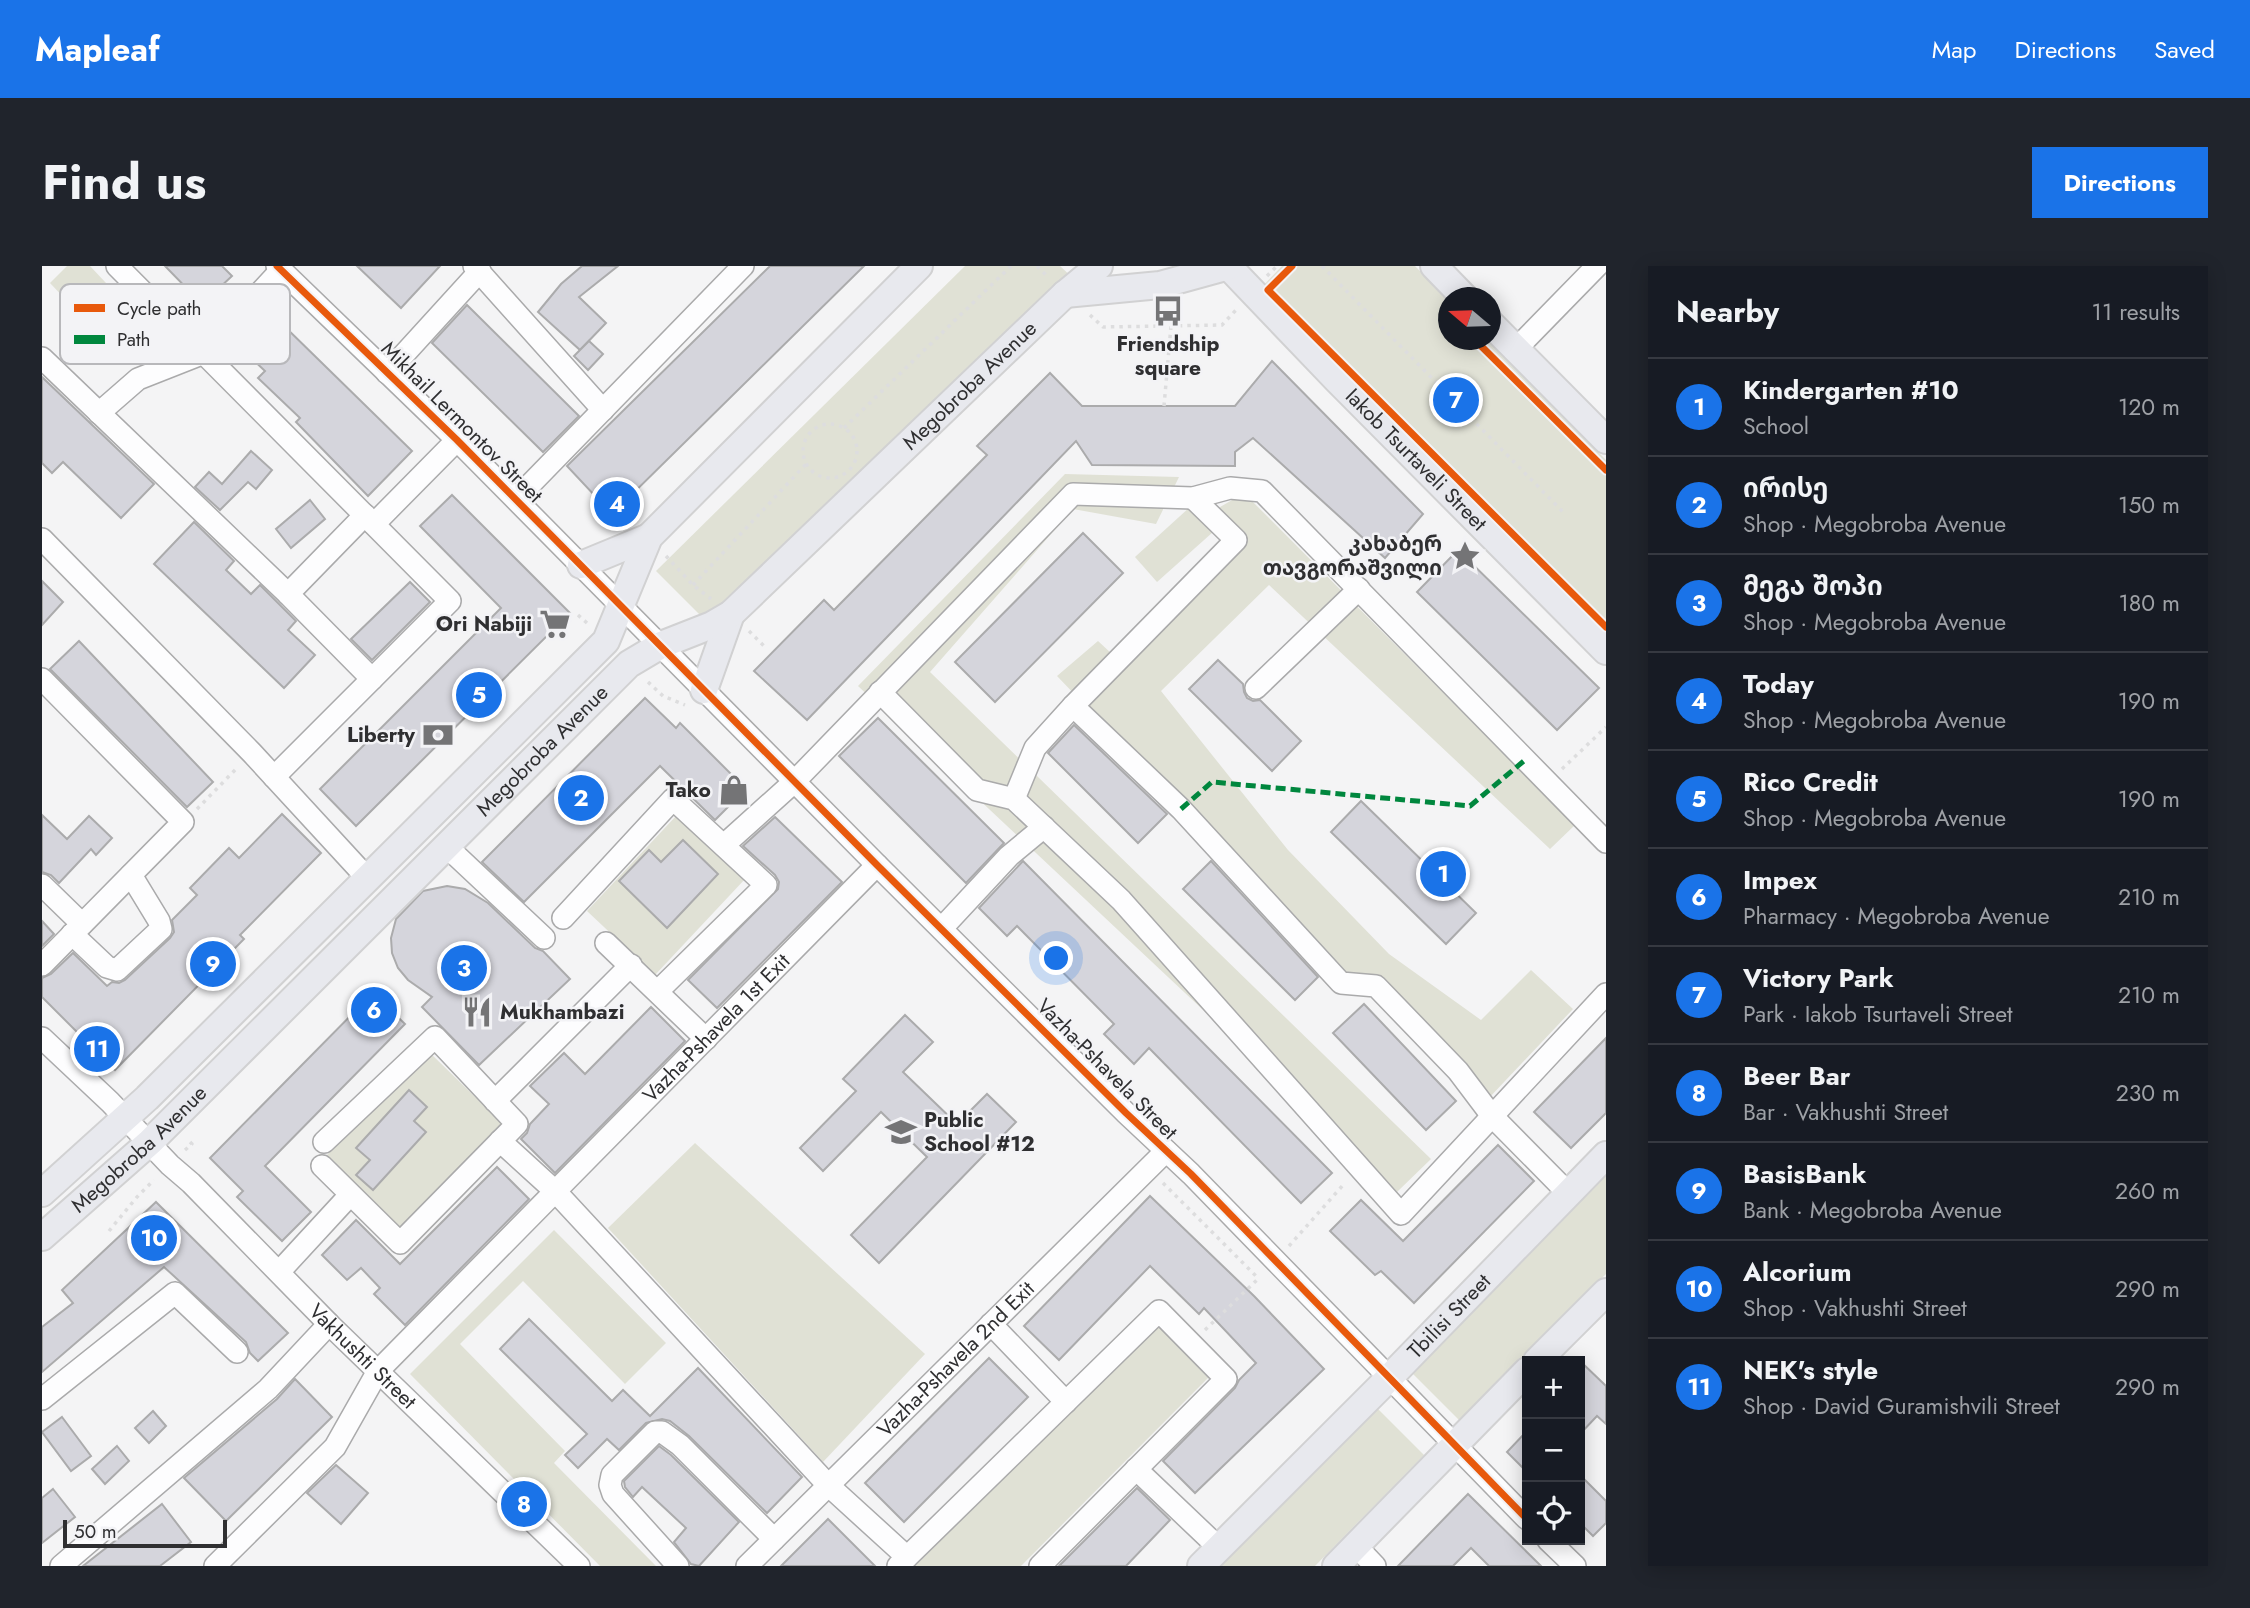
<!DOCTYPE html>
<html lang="en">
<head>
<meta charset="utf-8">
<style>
	:root { --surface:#171b24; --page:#20242c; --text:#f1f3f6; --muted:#9ea1a6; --line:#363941; --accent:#1a73e8 }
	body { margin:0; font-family:Jost,"Noto Sans Georgian",sans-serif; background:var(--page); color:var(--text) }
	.controls { position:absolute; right:21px; bottom:21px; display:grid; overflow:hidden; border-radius:0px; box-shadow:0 4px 18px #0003 }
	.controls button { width:63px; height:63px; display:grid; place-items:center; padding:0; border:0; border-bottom:2px solid var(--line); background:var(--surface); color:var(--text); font:35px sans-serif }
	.compass { position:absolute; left:1396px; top:21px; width:63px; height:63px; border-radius:50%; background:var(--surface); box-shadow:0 4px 18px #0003; rotate:289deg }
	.scale { position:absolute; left:21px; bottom:18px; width:164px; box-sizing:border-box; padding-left:7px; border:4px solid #2f2f31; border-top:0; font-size:19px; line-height:24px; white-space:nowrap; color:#2f2f31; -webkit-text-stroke:5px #f3f3f6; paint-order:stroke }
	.you { position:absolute; left:1015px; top:693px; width:24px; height:24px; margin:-18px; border:5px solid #fff; border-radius:50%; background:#1a73e8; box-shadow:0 0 0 10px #1a73e833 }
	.badge { display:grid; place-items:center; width:46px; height:46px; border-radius:50%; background:var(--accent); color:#fff; font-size:23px; font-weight:700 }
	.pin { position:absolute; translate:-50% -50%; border:4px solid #fff; box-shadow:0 2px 7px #0006 }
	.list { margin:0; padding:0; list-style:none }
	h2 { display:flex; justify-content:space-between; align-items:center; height:91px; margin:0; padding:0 28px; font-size:30px }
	h2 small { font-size:23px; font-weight:400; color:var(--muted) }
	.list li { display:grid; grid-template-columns:46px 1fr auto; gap:21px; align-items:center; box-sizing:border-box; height:98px; padding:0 28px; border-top:2px solid var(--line) }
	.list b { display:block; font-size:26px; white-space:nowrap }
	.list p { margin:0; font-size:23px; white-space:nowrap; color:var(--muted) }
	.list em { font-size:23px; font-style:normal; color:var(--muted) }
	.icon { flex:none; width:38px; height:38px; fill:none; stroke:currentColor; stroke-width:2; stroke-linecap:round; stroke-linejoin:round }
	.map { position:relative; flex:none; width:1564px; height:1300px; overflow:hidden; border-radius:0px }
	header { display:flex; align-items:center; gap:42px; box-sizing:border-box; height:98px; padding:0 35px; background:var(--accent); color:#fff }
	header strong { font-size:33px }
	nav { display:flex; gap:38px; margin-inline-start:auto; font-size:24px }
	.intro { display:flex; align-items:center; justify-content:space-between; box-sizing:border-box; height:168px; padding:0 42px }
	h1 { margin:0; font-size:49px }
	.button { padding:18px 32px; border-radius:0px; background:var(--accent); color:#fff; font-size:24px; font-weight:700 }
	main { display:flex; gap:42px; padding:0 42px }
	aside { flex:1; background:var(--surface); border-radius:0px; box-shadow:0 4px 18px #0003 }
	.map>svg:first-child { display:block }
	.green { fill:#e0e1d5 }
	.building { fill:#d5d5dc; stroke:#ababac; stroke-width:2 }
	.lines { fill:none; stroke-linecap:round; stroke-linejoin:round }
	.minor-casing { stroke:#aaaaab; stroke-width:24 }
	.major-casing { stroke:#d1d1d2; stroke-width:30 }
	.path { stroke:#ddddde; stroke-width:3.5; stroke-dasharray:3.5 5; stroke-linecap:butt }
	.minor { stroke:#fdfdfe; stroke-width:21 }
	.major { stroke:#e8e9ee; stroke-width:26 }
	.quiet { stroke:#00873e; stroke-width:5; stroke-dasharray:10 5; stroke-linecap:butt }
	.cycleway-casing { stroke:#f3f3f6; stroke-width:11 }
	.cycleway { stroke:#e8590c; stroke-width:7 }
	.labels { text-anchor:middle; stroke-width:5; stroke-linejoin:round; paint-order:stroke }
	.poi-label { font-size:21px; font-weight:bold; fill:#2f2f31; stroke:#f3f3f6; text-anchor:end }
	.street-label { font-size:21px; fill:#2f2f31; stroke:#f3f3f6 }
	.key { fill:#f3f3f6; stroke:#b8b8bb; stroke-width:2 }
	.key-label { font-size:19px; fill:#2f2f31 }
</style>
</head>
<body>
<header>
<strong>Mapleaf</strong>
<nav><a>Map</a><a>Directions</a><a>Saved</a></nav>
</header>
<div class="intro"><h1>Find us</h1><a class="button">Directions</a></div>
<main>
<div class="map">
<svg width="1564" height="1300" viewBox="0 0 1564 1300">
	<rect width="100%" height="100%" fill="#f4f4f5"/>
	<!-- green -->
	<g class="green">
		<path d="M25,0H48L95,50L66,78L8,17Z"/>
		<path d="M923,0H1018L1033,14L667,358L614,305Z"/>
		<path d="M1240,0H1373L1406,34V74H1445L1564,194V375L1216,25Z"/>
		<path d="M1023,208L1137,211L1114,258L1031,243L888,406L1389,893L1355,926L816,420Z"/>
		<path d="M1202,227L1533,559L1508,583L1227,319L1119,425L1246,584L1347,688L1439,754L1489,704L1531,743L1447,832L1341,716L1300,707L1015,410L1056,375L1084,401L1206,274L1173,244Z"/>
		<path d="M1148,241L1171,266L1115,316L1093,291Z"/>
		<path d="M635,549L703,613L613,709L545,645Z"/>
		<path d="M386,785L461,858L359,964L284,890Z"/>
		<path d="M653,877L883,1088L781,1196L566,962Z"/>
		<path d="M1564,907V1008L1418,1155L1368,1105Z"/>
		<path d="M512,964L624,1077L583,1118L481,1015L418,1078L523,1185L512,1197L614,1300H558L368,1108Z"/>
		<path d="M1115,1058L1168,1110L979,1300H873Z"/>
		<path d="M1335,1142L1382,1189L1273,1300H1178Z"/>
	</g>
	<!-- building -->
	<g class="building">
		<path d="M123,0H180L190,10L160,38Z"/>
		<path d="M315,0H398L359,42Z"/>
		<path d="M540,0H576L537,31L564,57L538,84L496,46L519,18Z"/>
		<path d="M728,0H822L570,248L525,200Z"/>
		<path d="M425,39L537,150L501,186L390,77Z"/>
		<path d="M236,54L370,185L326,230L254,156L258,152L216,112L223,105L204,87Z"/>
		<path d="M547,75L561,88L546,104L532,90Z"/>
		<path d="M1230,95L1381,248L1343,292L1211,172L1193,186V200L1050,199L1034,175L765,454L712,405L782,334L792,344L945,189L935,180L1008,107L1040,140H1193Z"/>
		<path d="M0,111L112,218L79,252L21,196L10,207L0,197Z"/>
		<path d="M209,185L230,204L214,223L206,216L178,244L153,221L167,206L180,218Z"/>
		<path d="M410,229L528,347L314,560L278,523L459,342L378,260Z"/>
		<path d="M268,234L283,253L249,282L234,263Z"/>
		<path d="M152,256L192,295L184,304L209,328L218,319L254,355L246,364L273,389L242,422L112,298Z"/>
		<path d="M1041,267L1081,307L953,436L913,396Z"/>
		<path d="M1416,284L1557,422L1515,464L1375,326Z"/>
		<path d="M0,315L21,336L0,359Z"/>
		<path d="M368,316L388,336L330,394L309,373Z"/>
		<path d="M37,375L171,516L145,541L8,403Z"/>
		<path d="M1176,394L1201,418L1202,426L1205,432L1211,435L1218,434L1259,475L1230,505L1147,423Z"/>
		<path d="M603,432L634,462L638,457L704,523L673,554L618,500L482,636L440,596Z"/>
		<path d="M836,452L962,577L924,617L797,490Z"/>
		<path d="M1032,459L1125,548L1096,577L1006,487Z"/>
		<path d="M1319,535L1434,647L1404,678L1289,566Z"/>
		<path d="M240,548L279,587L198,669L202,673L73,804L0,731V712L9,708L31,687L65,720L70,716L77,717L83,714L128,672L132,666L130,654L155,629L148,622L187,582L197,592Z"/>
		<path d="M0,549L25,573L47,550L70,572L54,589L49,583L17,617L9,609L0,606Z"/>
		<path d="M733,551L800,616L675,742L646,714L736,623L737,616L733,609L701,580Z"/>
		<path d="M641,574L676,608L625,662L577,615L607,584L619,596Z"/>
		<path d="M981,595L1290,907L1259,937L1107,782L1092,798L1062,768L1072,758L975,660L965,670L937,642Z"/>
		<path d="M1169,595L1276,711L1253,734L1141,623Z"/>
		<path d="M405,620L423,623L446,637L493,682L501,685L528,713L437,799L380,741L390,731L366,714L356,702L350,687L349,672L354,653L381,625Z"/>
		<path d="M0,655L12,668L0,680Z"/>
		<path d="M331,727L363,758L223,900L269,946L240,975L195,931L201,925L168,892Z"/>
		<path d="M1322,738L1414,835L1384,864L1291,767Z"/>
		<path d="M609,741L643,775L513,907L479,873L485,867L488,858L507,838L488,820L522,787L543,808Z"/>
		<path d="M863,749L891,776L861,806L915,858L945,828L974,856L837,997L809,969L885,891L839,846L781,905L758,882L814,825L801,813Z"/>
		<path d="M1564,772V847L1529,882L1492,846Z"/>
		<path d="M367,824L385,841L372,855L384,866L331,924L314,909L328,894L314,882Z"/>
		<path d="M1456,879L1492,915L1372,1037L1339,1005L1333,1009L1288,965L1319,934L1361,975Z"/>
		<path d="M455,901L487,933L363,1059L332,1028L338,1022L319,1002L305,1014L280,989L314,954L358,998Z"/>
		<path d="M1108,930L1212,1030L1282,1103L1153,1227L1121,1195L1193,1122L1197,1114L1214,1097L1162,1042L1157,1048L1108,1000L1017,1094L982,1060Z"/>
		<path d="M114,936L246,1067L216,1095L208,1087L204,1076L122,1001L0,1106V1061L31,1037L20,1024Z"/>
		<path d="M487,1053L570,1135L581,1124L608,1150L656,1102L760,1211L725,1247L647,1170L628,1155L620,1153L604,1157L577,1184L565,1173L536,1202L523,1189L545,1168L458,1083Z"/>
		<path d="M947,1092L986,1131L862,1256L823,1217Z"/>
		<path d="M1538,1095L1564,1120V1158L1555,1150L1538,1168Z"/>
		<path d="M253,1113L290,1151L184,1255L142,1212L235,1133Z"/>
		<path d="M111,1145L124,1160L107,1177L93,1162Z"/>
		<path d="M20,1151L49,1190L29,1205L0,1166Z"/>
		<path d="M1485,1165V1206L1465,1186Z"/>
		<path d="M75,1180L87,1195L63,1218L50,1203Z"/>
		<path d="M617,1180L629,1189L697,1256L657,1300L649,1298L632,1276L644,1262L600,1221L591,1231L583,1221L582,1215Z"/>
		<path d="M294,1199L326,1227L299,1258L265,1227Z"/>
		<path d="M1538,1209L1564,1235V1257L1551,1270L1538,1257Z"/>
		<path d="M1095,1222L1128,1254L1084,1300H1017Z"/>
		<path d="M11,1223L33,1251L0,1277V1232Z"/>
		<path d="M1426,1228L1499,1300H1447L1429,1282L1411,1300H1356Z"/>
		<path d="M120,1238L149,1276L118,1300H41Z"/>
		<path d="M786,1253L833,1300H739Z"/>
	</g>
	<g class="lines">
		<!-- minor casing -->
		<g class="minor-casing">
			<g id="minor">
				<path d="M75,0L408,335L232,511"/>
				<path d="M235,0L415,174L835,599L1084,847L1149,908L1485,1253"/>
				<path d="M432,0L561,144"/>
				<path d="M1474,83L1555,0"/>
				<path d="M0,92L246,328"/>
				<path d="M345,107L438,5"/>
				<path d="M57,147L96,113L162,87L239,4"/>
				<path d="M474,233L701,0"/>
				<path d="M323,249L246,328L330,413"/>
				<path d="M332,258L415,174"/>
				<path d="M0,273L210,487L326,613"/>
				<path d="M0,413L141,556L0,699"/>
				<path d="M1214,422L1317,323"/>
				<path d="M838,426L935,524L972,533L1079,634L1359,948L1564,728"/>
				<path d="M1031,440L1139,543L1299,717L1334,720L1416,805L1450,850L1526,927"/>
				<path d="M972,533L993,482L1031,440L1194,274L1151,232"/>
				<path d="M682,579L752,516L1031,228L1151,232L1188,222L1220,225L1564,576"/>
				<path d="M404,580L502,672"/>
				<path d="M0,619L40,658"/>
				<path d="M521,652L631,533L724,619L616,725"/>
				<path d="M900,662L967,590L1002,561"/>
				<path d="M30,668L65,701L75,704L119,663L117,655L89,609"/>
				<path d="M564,677L664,773"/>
				<path id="s1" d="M0,772L68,836L128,899L149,917L287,1058L537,1300"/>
				<path d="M453,835L589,699"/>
				<path d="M458,875L513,925L786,1219L865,1291"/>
				<path d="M280,900L358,977L475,858L393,771L282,876"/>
				<path d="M237,1006L308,929"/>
				<path d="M949,1058L1024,1136"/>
				<path d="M0,1133L133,1027L195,1086"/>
				<path d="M1094,1203L1177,1282"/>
				<path d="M1506,1274L1533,1300"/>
				<path d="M1314,1280L1333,1300"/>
				<path d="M19,1300L226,1123L287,1058"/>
				<path id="s2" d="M173,1300L293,1181L336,1105L835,599"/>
				<path d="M636,1300L571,1228L568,1219L570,1209L613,1166H620L638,1179L732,1273"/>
				<path id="s3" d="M705,1300L1124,885"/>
				<path d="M856,1300L1117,1045L1184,1113L998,1300"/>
			</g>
		</g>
		<!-- major casing -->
		<g class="major-casing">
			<g id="major">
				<path id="s4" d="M1186,0L1295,114L1564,385"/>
				<path d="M1392,0L1423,32"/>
				<path d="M1023,28L1118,19L1187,0"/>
				<path d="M1448,57L1564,174"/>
				<path d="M539,299L607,271"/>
				<path d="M662,424L689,348"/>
				<path d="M0,927L105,832L564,375L607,271L877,0"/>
				<path id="s5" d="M0,971L108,876L587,398L619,379L670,359L689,348L1023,28L1057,0"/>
				<path d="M1495,1095L1564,1026"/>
				<path id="s6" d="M1159,1300L1348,1111L1564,889"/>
				<path d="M1294,1300L1485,1105"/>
			</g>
		</g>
		<!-- path -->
		<g class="path">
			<path d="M995,0L1006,11"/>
			<path d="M1280,0L1521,246"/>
			<path d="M1225,10L1235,0"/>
			<path d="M1048,49L1061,61L1180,59L1194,44"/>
			<path d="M1122,140L1129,60"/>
			<circle cx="788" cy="185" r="27"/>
			<path d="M802,162L969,0"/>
			<path d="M624,290L651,319L669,333"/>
			<path d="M651,319L764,198"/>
			<path d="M536,349L545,357"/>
			<path d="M707,365L723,381"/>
			<path d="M606,416L621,430L643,439"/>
			<path d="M1520,503L1564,461"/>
			<path d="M155,543L196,501"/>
			<path d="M143,884L150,878L145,873"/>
			<path d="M1121,917L1216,1012"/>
			<path d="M67,965L95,931L112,914"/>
			<path d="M1247,980L1302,918"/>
			<path d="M1163,1064L1218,1011"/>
		</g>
		<!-- minor -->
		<use href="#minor" class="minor"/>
		<!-- major -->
		<use href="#major" class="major"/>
		<!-- quiet -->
		<path class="quiet" d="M1139,543L1170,516L1428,540L1483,494"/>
		<!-- cycleway casing -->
		<g class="cycleway-casing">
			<g id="cycleway">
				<path d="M235,0L415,174L835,599L1084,847L1149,908L1485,1253"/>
				<path d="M1250,0L1226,24L1564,361"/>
				<path d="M1433,74L1564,204"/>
			</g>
		</g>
		<!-- cycleway -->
		<use href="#cycleway" class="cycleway"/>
	</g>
	<!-- icons -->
	<defs>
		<g id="bus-bare" transform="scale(2.415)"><path d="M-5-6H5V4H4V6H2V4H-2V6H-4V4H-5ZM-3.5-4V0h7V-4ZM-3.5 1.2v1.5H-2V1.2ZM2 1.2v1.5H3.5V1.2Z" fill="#747476" stroke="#f3f3f6" stroke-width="2.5" paint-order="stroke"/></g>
		<g id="sight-bare" transform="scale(2.415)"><path d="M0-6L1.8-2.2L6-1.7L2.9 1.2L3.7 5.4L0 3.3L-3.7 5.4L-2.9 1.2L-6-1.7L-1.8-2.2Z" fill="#747476" stroke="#f3f3f6" stroke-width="2.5" paint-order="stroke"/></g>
		<g id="supermarket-bare" transform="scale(2.415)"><path d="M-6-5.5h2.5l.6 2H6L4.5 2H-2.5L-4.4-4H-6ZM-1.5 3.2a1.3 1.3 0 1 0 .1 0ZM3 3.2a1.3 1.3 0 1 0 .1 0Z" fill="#747476" stroke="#f3f3f6" stroke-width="2.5" paint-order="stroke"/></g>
		<g id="bank-bare" transform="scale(2.415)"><path d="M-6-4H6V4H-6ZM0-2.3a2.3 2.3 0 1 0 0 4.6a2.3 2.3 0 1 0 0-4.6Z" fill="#747476" stroke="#f3f3f6" stroke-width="2.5" paint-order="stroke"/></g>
		<g id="shop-bare" transform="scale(2.415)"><path d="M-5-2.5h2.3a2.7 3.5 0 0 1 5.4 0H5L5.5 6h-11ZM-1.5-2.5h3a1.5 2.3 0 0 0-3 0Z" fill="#747476" stroke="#f3f3f6" stroke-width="2.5" paint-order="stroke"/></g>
		<g id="restaurant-bare" transform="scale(2.415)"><path d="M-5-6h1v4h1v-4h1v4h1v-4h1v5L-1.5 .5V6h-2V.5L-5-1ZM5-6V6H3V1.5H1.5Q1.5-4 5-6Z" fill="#747476" stroke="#f3f3f6" stroke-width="2.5" paint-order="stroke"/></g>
		<g id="school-bare" transform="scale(2.415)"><path d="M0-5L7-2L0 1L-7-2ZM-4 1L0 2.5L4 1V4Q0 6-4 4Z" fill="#747476" stroke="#f3f3f6" stroke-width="2.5" paint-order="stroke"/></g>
	</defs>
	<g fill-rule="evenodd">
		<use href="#bus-bare" x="1126" y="45"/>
		<use href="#sight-bare" x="1423" y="290"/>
		<use href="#supermarket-bare" x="513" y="358"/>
		<use href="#bank-bare" x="396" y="469"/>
		<use href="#shop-bare" x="692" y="524"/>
		<use href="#restaurant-bare" x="435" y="746"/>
		<use href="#school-bare" x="859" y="866"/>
	</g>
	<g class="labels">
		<!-- poi labels -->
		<g class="poi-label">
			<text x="1126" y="85" text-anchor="middle">Friendship<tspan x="1126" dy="24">square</tspan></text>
			<text x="1400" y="285">კახაბერ<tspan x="1400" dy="24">თავგორაშვილი</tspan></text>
			<text x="490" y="365">Ori Nabiji</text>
			<text x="373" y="476">Liberty</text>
			<text x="669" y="531">Tako</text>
			<text x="458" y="753" text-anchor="start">Mukhambazi</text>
			<text x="882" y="861" text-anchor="start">Public<tspan x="882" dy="24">School #12</tspan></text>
		</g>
		<!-- street labels -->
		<g class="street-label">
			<text dy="7" stroke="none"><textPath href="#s5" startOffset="1265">Megobroba Avenue</textPath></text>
			<text transform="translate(420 156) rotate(45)" y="7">Mikhail Lermontov Street</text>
			<text dy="7" stroke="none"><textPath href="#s4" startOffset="270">Iakob Tsurtaveli Street</textPath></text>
			<text dy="7" stroke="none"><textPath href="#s5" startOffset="698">Megobroba Avenue</textPath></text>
			<text dy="7" stroke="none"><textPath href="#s2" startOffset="738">Vazha-Pshavela 1st Exit</textPath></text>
			<text transform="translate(1065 803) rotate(45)" y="7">Vazha-Pshavela Street</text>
			<text dy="7" stroke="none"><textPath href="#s5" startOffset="131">Megobroba Avenue</textPath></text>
			<text dy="7" stroke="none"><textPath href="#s6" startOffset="352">Tbilisi Street</textPath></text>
			<text dy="7" stroke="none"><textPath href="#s1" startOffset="452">Vakhushti Street</textPath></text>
			<text dy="7" stroke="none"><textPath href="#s3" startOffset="294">Vazha-Pshavela 2nd Exit</textPath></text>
		</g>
	</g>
	<!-- legend -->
	<rect x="18" y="18" width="230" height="80" rx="10" class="key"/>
	<rect x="32" y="38" width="31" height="8" fill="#e8590c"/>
	<rect x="32" y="69" width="31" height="9" fill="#00873e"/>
	<g class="key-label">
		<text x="75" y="49">Cycle path</text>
		<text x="75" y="80">Path</text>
	</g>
</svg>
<div class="controls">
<button>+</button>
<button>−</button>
<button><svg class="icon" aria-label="locate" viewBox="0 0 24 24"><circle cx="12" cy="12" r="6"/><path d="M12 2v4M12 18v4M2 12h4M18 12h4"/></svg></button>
</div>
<svg class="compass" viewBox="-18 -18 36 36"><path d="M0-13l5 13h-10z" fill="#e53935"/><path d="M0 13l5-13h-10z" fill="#9ea1a6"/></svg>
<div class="scale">50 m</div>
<div class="you"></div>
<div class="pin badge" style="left:1401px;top:608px">1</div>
<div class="pin badge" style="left:539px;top:532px">2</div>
<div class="pin badge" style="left:422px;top:702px">3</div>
<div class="pin badge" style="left:575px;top:238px">4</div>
<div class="pin badge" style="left:437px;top:429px">5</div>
<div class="pin badge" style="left:332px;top:744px">6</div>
<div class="pin badge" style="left:1414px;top:134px">7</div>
<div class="pin badge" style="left:482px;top:1238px">8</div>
<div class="pin badge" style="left:171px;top:698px">9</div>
<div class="pin badge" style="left:112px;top:972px">10</div>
<div class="pin badge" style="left:55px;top:783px">11</div>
</div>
<aside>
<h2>Nearby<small>11 results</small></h2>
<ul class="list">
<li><span class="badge">1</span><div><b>Kindergarten #10</b><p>School</p></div><em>120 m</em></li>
<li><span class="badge">2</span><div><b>ირისე</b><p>Shop · Megobroba Avenue</p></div><em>150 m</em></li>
<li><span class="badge">3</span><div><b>მეგა შოპი</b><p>Shop · Megobroba Avenue</p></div><em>180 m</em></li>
<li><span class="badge">4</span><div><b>Today</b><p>Shop · Megobroba Avenue</p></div><em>190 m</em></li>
<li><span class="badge">5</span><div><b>Rico Credit</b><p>Shop · Megobroba Avenue</p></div><em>190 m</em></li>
<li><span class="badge">6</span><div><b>Impex</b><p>Pharmacy · Megobroba Avenue</p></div><em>210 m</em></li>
<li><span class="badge">7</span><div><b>Victory Park</b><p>Park · Iakob Tsurtaveli Street</p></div><em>210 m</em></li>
<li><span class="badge">8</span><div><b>Beer Bar</b><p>Bar · Vakhushti Street</p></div><em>230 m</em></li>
<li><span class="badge">9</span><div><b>BasisBank</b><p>Bank · Megobroba Avenue</p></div><em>260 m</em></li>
<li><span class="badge">10</span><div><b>Alcorium</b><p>Shop · Vakhushti Street</p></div><em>290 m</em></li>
<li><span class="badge">11</span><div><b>NEK's style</b><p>Shop · David Guramishvili Street</p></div><em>290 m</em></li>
</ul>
</aside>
</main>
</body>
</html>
